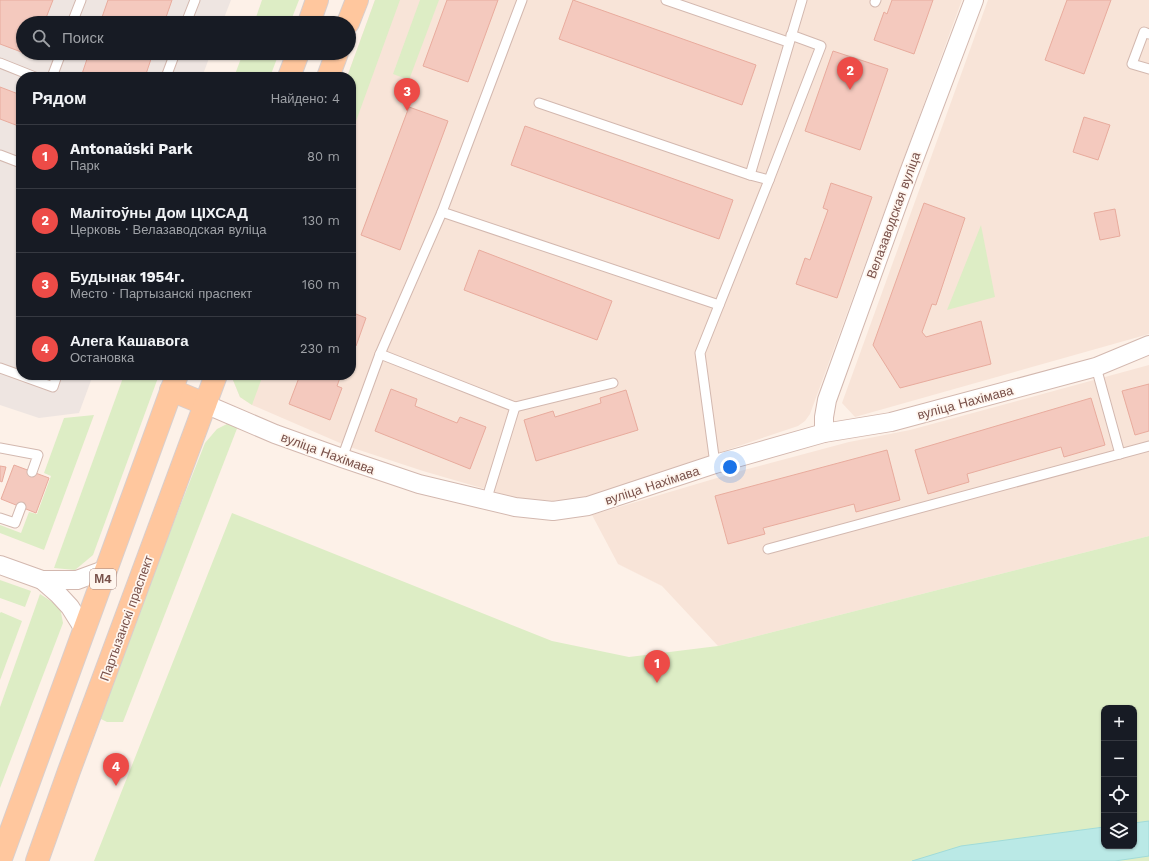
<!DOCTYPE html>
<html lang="ru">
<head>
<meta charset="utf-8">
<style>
	:root { --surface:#171b24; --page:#20242c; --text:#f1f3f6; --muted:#9ea1a6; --line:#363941; --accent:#ed4b47 }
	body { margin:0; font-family:"Work Sans",sans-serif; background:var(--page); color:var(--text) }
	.controls { position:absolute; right:12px; bottom:12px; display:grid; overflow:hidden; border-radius:8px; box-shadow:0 1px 3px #0004 }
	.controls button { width:36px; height:36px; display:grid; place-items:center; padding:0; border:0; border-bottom:1px solid var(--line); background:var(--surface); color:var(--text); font:20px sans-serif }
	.you { position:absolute; left:730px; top:467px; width:14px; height:14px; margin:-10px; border:3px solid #fff; border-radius:50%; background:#1a73e8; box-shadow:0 0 0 6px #1a73e833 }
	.badge { display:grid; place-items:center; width:26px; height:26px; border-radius:50%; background:var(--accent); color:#fff; font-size:13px; font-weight:700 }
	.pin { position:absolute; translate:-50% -33px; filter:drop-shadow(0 1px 2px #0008) }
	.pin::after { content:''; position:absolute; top:21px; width:14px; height:12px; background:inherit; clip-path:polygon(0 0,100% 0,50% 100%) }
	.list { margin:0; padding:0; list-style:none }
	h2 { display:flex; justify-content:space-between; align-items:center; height:52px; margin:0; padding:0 16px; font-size:17px }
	h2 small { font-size:13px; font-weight:400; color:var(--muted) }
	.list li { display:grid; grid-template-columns:26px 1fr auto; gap:12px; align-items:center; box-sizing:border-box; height:64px; padding:0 16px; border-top:1px solid var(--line) }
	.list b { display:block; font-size:15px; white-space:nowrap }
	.list p { margin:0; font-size:13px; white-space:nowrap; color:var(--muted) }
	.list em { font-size:13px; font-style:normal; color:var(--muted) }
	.icon { flex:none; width:22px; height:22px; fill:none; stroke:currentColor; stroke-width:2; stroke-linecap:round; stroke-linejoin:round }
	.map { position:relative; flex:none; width:1149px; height:861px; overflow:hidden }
	.search { position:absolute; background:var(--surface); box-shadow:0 1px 3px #0004; left:16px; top:16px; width:340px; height:44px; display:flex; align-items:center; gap:10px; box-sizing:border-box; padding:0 14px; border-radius:22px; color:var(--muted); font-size:15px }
	.panel { position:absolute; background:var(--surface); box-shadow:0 1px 3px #0004; left:16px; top:72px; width:340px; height:308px; border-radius:16px }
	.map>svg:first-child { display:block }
	.residential { fill:#f8e4d8 }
	.industrial { fill:#eee5e1 }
	.green { fill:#ddedc5; fill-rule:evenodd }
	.water { fill:#bae9e6; stroke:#a0dbd9 }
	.building { fill:#f4c9be; stroke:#e8ab9d }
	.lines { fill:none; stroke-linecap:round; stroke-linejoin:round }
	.service-casing { stroke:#d3b8af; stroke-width:11 }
	.minor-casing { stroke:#d3b8af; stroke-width:20 }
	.primary-casing { stroke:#d9cecc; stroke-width:24 }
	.service { stroke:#fff; stroke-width:9 }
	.minor { stroke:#fff; stroke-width:18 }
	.primary { stroke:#ffc79e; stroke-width:22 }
	.labels { text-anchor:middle; stroke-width:3.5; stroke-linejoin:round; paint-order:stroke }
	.shield { fill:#fff6ef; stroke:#a1827c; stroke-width:1 }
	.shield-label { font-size:12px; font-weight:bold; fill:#79514a }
	.street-label { font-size:13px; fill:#79514a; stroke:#fff6ef }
</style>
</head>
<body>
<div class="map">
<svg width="1149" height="861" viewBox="0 0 1149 861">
	<rect width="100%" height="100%" fill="#fdf1e8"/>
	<!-- residential -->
	<g class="residential">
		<path d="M375,0H962L810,414L805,421L798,426L587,497L553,501L516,498L423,471L347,446L252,405L240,397L233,380L235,375H351V77H347Z"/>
		<path d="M988,0H1149V334L855,417L842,403Z"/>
		<path d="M1149,365V536L718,646L662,586L618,564L592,515L744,470L849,442L910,430Z"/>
	</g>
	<!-- industrial -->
	<path class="industrial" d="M0,0H231L222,23H23V53H211L202,77H21V375H93L79,413L39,418L0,405Z"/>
	<!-- green -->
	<g class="green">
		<path d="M262,0H299L290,23H254Z"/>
		<path d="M375,0H400L351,135V77H347Z"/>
		<path d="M420,0H439L409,80L393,74Z"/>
		<path d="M243,53H279L270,77H234Z"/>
		<path d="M981,225L995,297L947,310Z"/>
		<path d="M124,375H159L93,555L75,570L54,568Z"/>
		<path d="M235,375H263L252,405L240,397L233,380Z"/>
		<path d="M94,415L44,550L0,533V525L21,533L29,512L37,514L51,476L44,473L64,418Z"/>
		<path d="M227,424L238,426L123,722H107L97,717L205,443L217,429Z"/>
		<path d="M232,513L552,641L629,657L718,646L1149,536V861H94ZM1104,708H1134V846H1104Z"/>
		<path d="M0,580L31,591L25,607L0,598Z"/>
		<path d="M40,594L60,607L63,623L0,788V707Z"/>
		<path d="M1,612L22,621L0,680V613Z"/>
	</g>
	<!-- water -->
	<path class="water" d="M1149,821V856L1115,861H912L961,846L1104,827V846H1134V823Z"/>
	<!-- building -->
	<g class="building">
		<path d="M0,0H53L44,23H23V53H33L32,56L0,44Z"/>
		<path d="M108,0H172L164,23H100Z"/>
		<path d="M447,0H498L468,82L423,66Z"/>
		<path d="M573,0L756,65L742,105L559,39Z"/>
		<path d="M892,0H933L914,54L874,40L884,12L887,14Z"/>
		<path d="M1067,0H1111L1084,74L1045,60Z"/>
		<path d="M833,51L888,69L860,150L805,131Z"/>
		<path d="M89,53H153L145,77H91L82,74Z"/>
		<path d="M0,87L21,95V127L0,119Z"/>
		<path d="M409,107L448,121L400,250L361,235Z"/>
		<path d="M1084,117L1110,125L1098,160L1073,152Z"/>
		<path d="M525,126L733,200L719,239L511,165Z"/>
		<path d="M831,183L872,197L837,298L796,284L805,258L810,260L828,210L823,208Z"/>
		<path d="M924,203L965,218L936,305L932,304L922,332L926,337L981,321L991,364L900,388L873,345Z"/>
		<path d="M1115,209L1120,236L1100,240L1094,213Z"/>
		<path d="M479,250L612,301L597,340L464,290Z"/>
		<path d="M351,312L366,318L356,346L352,344L351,347Z"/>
		<path d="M300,375H341L337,386L342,388L330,420L289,404Z"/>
		<path d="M1149,384V431L1135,435L1122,391Z"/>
		<path d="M391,389L417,399L415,406L457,423L460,417L486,427L470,469L375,431Z"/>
		<path d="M626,390L638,430L536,461L524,420L553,411L555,417L601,403L600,398Z"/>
		<path d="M1091,398L1105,445L1064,457L1061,447L967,474L969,482L928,494L915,450Z"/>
		<path d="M887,450L900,500L856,512L854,504L763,528L765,534L728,544L715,496Z"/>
		<path d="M14,465L49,478L36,513L1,499Z"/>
		<path d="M0,466L6,467L2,482L0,481Z"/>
	</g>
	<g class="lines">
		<!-- service casing -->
		<g class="service-casing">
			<g id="service">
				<path d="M522,0L442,212L719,305"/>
				<path d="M666,0L788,42"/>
				<path d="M875,2L876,0"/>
				<path d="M72,23L81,0"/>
				<path d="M186,23L195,0"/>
				<path d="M1149,34L1144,32L1132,64L1149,69"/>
				<path d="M0,63L35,77"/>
				<path d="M52,77L61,53"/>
				<path d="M166,77L175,53"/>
				<path d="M539,103L750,175L769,180L700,353L715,464"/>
				<path d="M0,155L21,163"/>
				<path d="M750,175L802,0"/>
				<path d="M769,180L821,46L791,35"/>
				<path d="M380,354L515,407L613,383"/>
				<path d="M1096,367L1120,454"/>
				<path d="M0,368L53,387L57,375"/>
				<path d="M0,448L38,455L32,472"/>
				<path d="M342,458L380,354L442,212"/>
				<path d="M486,501L515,407"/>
				<path d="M0,518L15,523L21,507"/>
				<path d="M768,549L1149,446"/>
			</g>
		</g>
		<!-- minor casing -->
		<g class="minor-casing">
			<g id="minor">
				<path d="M205,404L275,434L342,458L419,484L515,507L553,511L588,506L715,464L824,433L891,422L1096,367L1149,345"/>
				<path d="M824,433V417L827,400L908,175L974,0"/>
				<path d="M0,565L42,580H77L107,569"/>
				<path d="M42,580L58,594L70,607L85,631"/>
			</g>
		</g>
		<!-- primary casing -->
		<g class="primary-casing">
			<g id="primary">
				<path d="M309,23L317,0"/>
				<path d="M348,23L357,0"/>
				<path d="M289,77L298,53"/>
				<path d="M328,77L337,53"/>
				<path d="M171,390L205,404"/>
				<path d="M0,861L177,375"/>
				<path d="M37,861L69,771L216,375"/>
			</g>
		</g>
		<!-- service -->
		<use href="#service" class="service"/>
		<!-- minor -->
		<use href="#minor" class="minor"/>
		<!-- primary -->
		<use href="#primary" class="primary"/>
	</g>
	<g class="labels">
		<!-- shield labels -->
		<rect class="shield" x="90" y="569" width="26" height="20" rx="3"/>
		<g class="shield-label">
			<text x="103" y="583">М4</text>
		</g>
		<!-- street labels -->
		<g class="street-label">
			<text transform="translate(893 215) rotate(-70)" y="5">Велазаводская вуліца</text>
			<text transform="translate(965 402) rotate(-15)" y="5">вуліца Нахімава</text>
			<text transform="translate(328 453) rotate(20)" y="5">вуліца Нахімава</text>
			<text transform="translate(652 485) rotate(-18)" y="5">вуліца Нахімава</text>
			<text transform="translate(126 618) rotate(-70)" y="5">Партызанскі праспект</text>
		</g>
	</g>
</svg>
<div class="controls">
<button>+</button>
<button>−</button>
<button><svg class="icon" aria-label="locate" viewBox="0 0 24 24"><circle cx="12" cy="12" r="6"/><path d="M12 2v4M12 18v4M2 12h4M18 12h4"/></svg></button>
<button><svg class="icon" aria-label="layers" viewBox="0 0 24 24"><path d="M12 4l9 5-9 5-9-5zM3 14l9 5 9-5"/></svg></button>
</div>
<div class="you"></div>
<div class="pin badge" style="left:657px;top:683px">1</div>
<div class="pin badge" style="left:850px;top:90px">2</div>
<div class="pin badge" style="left:407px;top:111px">3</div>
<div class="pin badge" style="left:116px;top:786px">4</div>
<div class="search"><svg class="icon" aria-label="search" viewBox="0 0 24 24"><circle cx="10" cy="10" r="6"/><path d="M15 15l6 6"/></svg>Поиск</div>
<section class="panel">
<h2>Рядом<small>Найдено: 4</small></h2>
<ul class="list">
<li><span class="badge">1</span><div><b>Antonaŭski Park</b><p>Парк</p></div><em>80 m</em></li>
<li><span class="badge">2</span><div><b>Малітоўны Дом ЦІХСАД</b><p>Церковь · Велазаводская вуліца</p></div><em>130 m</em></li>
<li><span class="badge">3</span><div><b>Будынак 1954г.</b><p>Место · Партызанскі праспект</p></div><em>160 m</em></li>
<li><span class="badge">4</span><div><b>Алега Кашавога</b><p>Остановка</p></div><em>230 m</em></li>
</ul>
</section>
</div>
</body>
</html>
